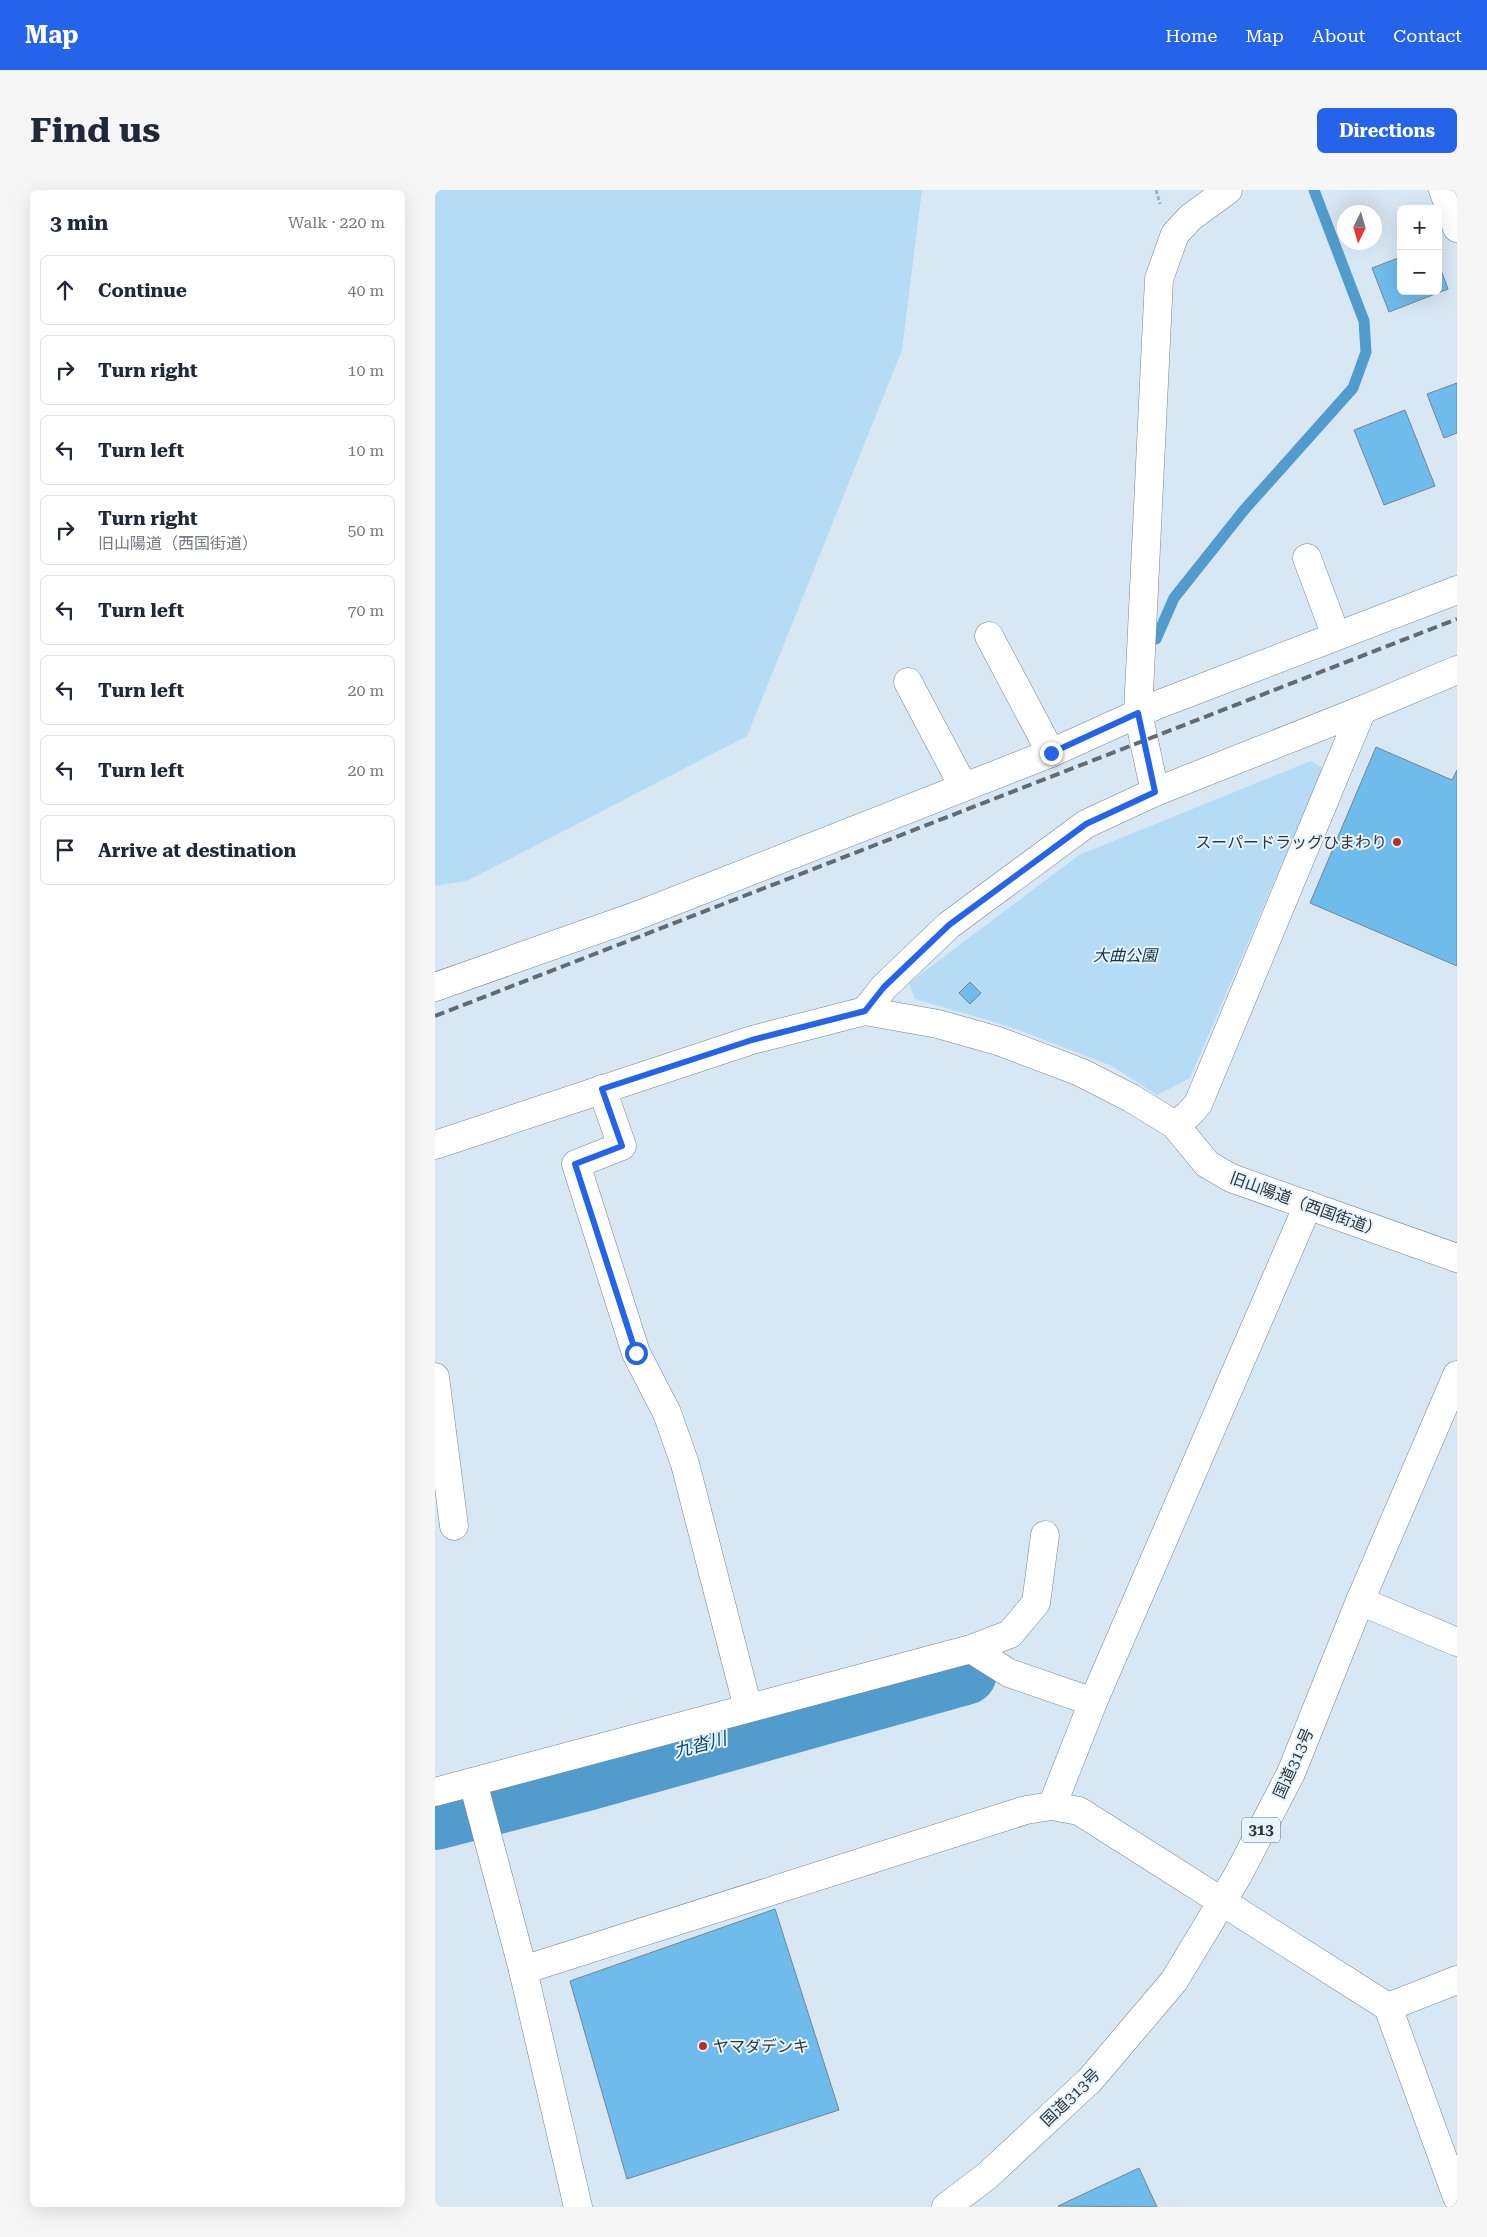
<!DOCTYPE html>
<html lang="en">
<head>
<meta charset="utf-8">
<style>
	:root { --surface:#fff; --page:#f6f6f7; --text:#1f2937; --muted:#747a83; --line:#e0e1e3; --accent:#2563eb }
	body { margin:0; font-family:"Roboto Serif","Noto Sans JP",serif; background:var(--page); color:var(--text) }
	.controls { position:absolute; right:15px; top:15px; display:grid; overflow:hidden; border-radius:8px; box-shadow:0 5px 20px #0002 }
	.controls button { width:45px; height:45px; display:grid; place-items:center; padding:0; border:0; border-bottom:1px solid var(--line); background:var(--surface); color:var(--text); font:25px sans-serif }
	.compass { position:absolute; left:902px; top:15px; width:45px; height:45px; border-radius:50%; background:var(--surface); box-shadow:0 5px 20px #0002; rotate:185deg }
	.stop { position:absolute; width:15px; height:15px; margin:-11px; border:4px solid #2563eb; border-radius:50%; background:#fff }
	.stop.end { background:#2563eb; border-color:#fff; box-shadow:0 1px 5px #0008 }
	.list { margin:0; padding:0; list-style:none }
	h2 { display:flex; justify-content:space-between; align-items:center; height:65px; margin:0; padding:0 20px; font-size:21px }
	h2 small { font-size:16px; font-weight:400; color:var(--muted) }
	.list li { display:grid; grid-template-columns:32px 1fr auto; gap:15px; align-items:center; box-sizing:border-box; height:70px; margin:0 10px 10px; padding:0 10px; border:1px solid var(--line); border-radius:8px }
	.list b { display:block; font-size:19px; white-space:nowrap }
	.list p { margin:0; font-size:16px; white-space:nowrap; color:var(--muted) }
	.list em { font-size:16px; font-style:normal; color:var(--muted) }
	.icon { flex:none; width:28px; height:28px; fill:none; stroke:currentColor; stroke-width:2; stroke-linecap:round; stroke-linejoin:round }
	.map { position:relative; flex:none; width:1022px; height:2017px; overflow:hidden; border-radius:8px }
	header { display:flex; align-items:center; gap:30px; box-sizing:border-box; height:70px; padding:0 25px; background:var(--accent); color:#fff }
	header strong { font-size:24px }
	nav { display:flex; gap:28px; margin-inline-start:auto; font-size:18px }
	.intro { display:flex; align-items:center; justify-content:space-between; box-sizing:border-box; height:120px; padding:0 30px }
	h1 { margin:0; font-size:35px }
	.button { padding:12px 22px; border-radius:8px; background:var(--accent); color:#fff; font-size:18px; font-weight:700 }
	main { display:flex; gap:30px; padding:0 30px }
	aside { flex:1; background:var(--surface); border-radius:8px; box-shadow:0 5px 20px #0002 }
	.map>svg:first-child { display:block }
	.green { fill:#b5dbf5 }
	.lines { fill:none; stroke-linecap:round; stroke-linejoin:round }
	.stream { stroke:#519ccc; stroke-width:11 }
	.river { stroke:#519ccc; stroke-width:64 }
	.building { fill:#6fbbec; stroke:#76858f }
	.street-casing { stroke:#778690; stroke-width:29 }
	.secondary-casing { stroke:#778690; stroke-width:29 }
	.highway-casing { stroke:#778690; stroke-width:29 }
	.path { stroke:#a3b0b9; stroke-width:3; stroke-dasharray:4 2.5; stroke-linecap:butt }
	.street { stroke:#fff; stroke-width:28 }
	.secondary { stroke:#fff; stroke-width:28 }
	.highway { stroke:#fff; stroke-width:28 }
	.rail { stroke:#626b72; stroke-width:4; stroke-dasharray:10 5; stroke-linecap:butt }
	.route { stroke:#2563eb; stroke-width:6 }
	.poi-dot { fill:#bc2e24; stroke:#e7f4fd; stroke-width:2 }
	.labels { text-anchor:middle; stroke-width:4; stroke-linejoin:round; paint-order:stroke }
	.shield { fill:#e7f4fd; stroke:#666f74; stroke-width:1 }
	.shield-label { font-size:15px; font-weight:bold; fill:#2f363a }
	.poi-label { font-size:16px; fill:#2f363a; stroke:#e7f4fd; text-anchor:end }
	.park-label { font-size:16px; font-style:italic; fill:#113347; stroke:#e7f4fd }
	.street-label { font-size:16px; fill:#2f363a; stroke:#e7f4fd }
	.water-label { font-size:18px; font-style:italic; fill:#094767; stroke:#e7f4fd }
</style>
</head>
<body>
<header>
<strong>Map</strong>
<nav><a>Home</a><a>Map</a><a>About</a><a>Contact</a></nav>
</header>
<div class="intro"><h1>Find us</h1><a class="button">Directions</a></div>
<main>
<aside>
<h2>3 min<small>Walk · 220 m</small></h2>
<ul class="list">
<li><svg class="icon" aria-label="ahead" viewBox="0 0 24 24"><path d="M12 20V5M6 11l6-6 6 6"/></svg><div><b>Continue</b></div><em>40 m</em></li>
<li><svg class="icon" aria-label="right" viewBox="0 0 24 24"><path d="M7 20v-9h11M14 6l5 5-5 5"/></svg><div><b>Turn right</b></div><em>10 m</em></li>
<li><svg class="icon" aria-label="left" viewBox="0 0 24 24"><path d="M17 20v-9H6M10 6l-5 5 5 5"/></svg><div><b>Turn left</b></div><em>10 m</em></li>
<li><svg class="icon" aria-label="right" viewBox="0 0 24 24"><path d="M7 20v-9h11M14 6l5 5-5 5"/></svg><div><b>Turn right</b><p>旧山陽道（西国街道）</p></div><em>50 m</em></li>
<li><svg class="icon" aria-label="left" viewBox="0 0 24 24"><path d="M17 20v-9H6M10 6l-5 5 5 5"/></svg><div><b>Turn left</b></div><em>70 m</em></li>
<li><svg class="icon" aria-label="left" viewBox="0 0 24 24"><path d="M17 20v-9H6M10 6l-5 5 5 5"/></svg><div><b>Turn left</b></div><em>20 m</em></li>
<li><svg class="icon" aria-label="left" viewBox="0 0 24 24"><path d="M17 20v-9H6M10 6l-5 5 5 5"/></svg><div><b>Turn left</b></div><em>20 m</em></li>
<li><svg class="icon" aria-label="arrive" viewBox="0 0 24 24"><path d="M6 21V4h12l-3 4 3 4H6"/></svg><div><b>Arrive at destination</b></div></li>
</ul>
</aside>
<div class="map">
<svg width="1022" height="2017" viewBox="0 0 1022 2017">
	<rect width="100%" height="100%" fill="#d7e7f3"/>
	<!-- green -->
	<g class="green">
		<path d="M0,0H487L467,160L312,546L34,690L0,696Z"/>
		<path d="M876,571L888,578L755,888L722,905L677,876L573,836L480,809L474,793L644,665Z"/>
	</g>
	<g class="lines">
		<!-- stream -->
		<path class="stream" d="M721,449L739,408L809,320L918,198L931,162L929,131L879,0"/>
		<!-- river -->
		<path class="river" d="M0,1628L151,1589L530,1483"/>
	</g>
	<!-- building -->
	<g class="building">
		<path d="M966,67V101H1003V72L1013,99L954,122L937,78Z"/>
		<path d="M1022,193V243L1009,248L992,204Z"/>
		<path d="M970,220L1000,296L949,315L919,240Z"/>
		<path d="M941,557L1017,590L1022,580V776L875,713Z"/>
		<path d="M535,792L546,803L535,814L524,803Z"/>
		<path d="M340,1719L404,1920L192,1989L135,1791Z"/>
		<path d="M704,1978L722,2017L623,2016Z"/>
	</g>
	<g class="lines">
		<!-- street casing -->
		<g class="street-casing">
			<g id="street">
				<path d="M1008,0L1022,38"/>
				<path d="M872,368L901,446"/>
				<path d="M554,446L616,563"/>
				<path d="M473,492L528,596"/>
				<path d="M0,797L201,726L616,563L722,515L1022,400"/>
				<path d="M430,821L449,797L514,735L651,634L720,602L703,523L724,89L740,44L756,27L793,0"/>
				<path d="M167,899L187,956L141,974L201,1163L232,1223L250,1274L313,1518"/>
				<path d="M740,935L753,925L763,914L927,520"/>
				<path d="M0,955L317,850L430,821L503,834L563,851L645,882L696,908L740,935L772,974L796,988L1022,1068"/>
				<path d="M0,1187L19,1336"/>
				<path d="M925,1411L1022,1452"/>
				<path d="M536,1459L575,1444L601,1413L610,1345"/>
				<path d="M38,1592L88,1780L143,2017"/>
				<path d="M0,1602L536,1459L574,1483L658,1512"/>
				<path d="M617,1616L644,1621L953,1817L1022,2007"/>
				<path d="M88,1780L591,1620L617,1616L658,1512L873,1015"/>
				<path d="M953,1817L1022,1790"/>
			</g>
		</g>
		<!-- secondary casing -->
		<g class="secondary-casing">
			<path id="secondary" d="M720,602L927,520L1022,480"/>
		</g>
		<!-- highway casing -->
		<g class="highway-casing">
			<path id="highway" d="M511,2017L552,1986L655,1890L739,1791L803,1685L856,1583L925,1411L1022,1185"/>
		</g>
		<!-- path -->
		<path class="path" d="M721,0L725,14"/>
		<!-- street -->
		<use href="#street" class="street"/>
		<!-- secondary -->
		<use href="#secondary" class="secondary"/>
		<!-- highway -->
		<use href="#highway" class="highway"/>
		<!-- rail -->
		<path class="rail" d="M0,826L1022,429"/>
	</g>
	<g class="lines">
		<!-- route -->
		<path class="route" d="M201,1163L140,974L187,956L167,899L317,850L430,821L449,797L514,735L651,634L720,602L703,523L616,563"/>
	</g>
	<!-- markers -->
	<g class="poi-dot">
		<circle cx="962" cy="652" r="5"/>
		<circle cx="268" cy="1856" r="5"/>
	</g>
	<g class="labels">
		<!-- shield labels -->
		<rect class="shield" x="807" y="1627.5" width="38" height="25" rx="4"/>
		<g class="shield-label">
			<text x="826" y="1645">313</text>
		</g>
		<!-- poi labels -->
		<g class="poi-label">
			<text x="952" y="658">スーパードラッグひまわり</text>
			<text x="278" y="1862" text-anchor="start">ヤマダデンキ</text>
		</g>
		<!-- park labels -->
		<g class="park-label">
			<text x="690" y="771">大曲公園</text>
		</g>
		<!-- street labels -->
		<g class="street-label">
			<text transform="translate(871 1014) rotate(20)" y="6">旧山陽道（西国街道）</text>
			<text transform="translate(858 1573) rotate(-66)" y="6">国道313号</text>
			<text transform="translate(635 1907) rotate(-44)" y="6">国道313号</text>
		</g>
		<!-- water labels -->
		<g class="water-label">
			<text transform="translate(265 1555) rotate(-15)" y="6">九沓川</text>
		</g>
	</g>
</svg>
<div class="controls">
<button>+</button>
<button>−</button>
</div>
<svg class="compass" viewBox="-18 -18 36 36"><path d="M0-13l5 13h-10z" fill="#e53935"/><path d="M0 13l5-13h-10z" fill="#747a83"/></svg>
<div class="stop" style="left:201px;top:1163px"></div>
<div class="stop end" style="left:616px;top:563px"></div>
</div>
</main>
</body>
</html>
